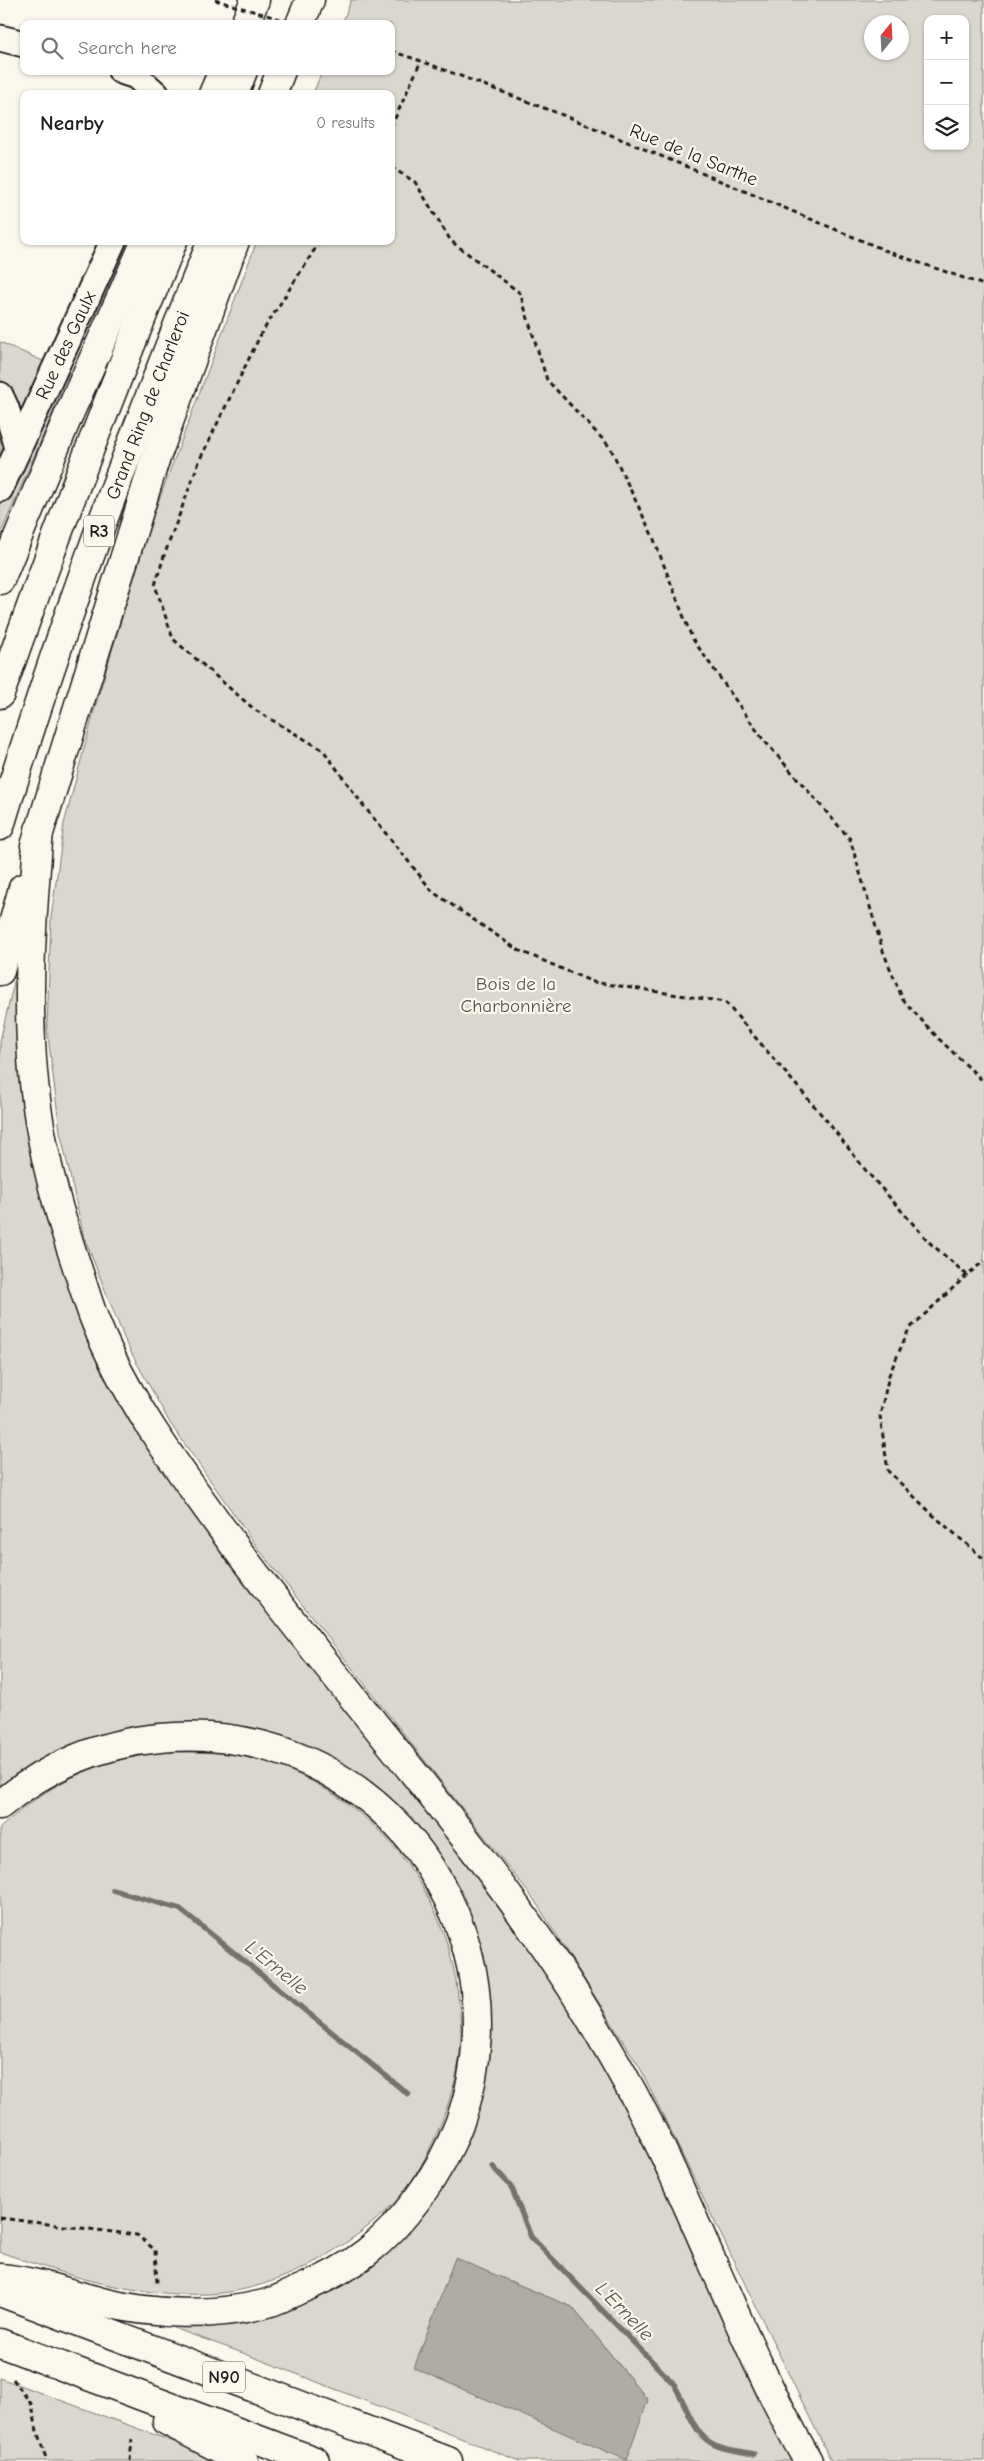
<!DOCTYPE html>
<html lang="en">
<head>
<meta charset="utf-8">
<style>
	:root { --surface:#fff; --page:#f6f6f6; --text:#202124; --muted:#757577; --line:#e0e0e0 }
	body { margin:0; font-family:"Comic Neue",sans-serif; background:var(--page); color:var(--text) }
	.controls { position:absolute; right:15px; top:15px; display:grid; overflow:hidden; border-radius:10px; box-shadow:0 1px 4px #0004 }
	.controls button { width:45px; height:45px; display:grid; place-items:center; padding:0; border:0; border-bottom:1px solid var(--line); background:var(--surface); color:var(--text); font:25px sans-serif }
	.compass { position:absolute; left:864px; top:15px; width:45px; height:45px; border-radius:50%; background:var(--surface); box-shadow:0 1px 4px #0004; rotate:18deg }
	.list { margin:0; padding:0; list-style:none }
	h2 { display:flex; justify-content:space-between; align-items:center; height:65px; margin:0; padding:0 20px; font-size:21px }
	h2 small { font-size:16px; font-weight:400; color:var(--muted) }
	.icon { flex:none; width:28px; height:28px; fill:none; stroke:currentColor; stroke-width:2; stroke-linecap:round; stroke-linejoin:round }
	.map { position:relative; flex:none; width:984px; height:2461px; overflow:hidden }
	.search { position:absolute; background:var(--surface); box-shadow:0 1px 4px #0004; left:20px; top:20px; width:375px; height:55px; display:flex; align-items:center; gap:12px; box-sizing:border-box; padding:0 18px; border-radius:10px; color:var(--muted); font-size:19px }
	.panel { position:absolute; background:var(--surface); box-shadow:0 1px 4px #0004; left:20px; top:90px; width:375px; height:155px; border-radius:10px }
	.map>svg:first-child { display:block }
	.green { fill:#dad7ce; stroke:#7b7a75; fill-rule:evenodd }
	.water { fill:#afaca5; stroke:#74726e }
	.lines { fill:none; stroke-linecap:round; stroke-linejoin:round }
	.stream { stroke:#74726e; stroke-width:5.5 }
	.minor-casing { stroke:#1c1c1c; stroke-width:29 }
	.highway-casing { stroke:#1c1c1c; stroke-width:31 }
	.path { stroke:#1c1c1c; stroke-width:3; stroke-dasharray:5 4; stroke-linecap:butt }
	.minor { stroke:#fbf7ec; stroke-width:25 }
	.highway { stroke:#fbf7ec; stroke-width:28 }
	.path-bridge { stroke:#1c1c1c; stroke-width:3; stroke-dasharray:5 4; stroke-linecap:butt }
	.labels { text-anchor:middle; stroke-width:4.5; stroke-linejoin:round; paint-order:stroke }
	.shield { fill:#fbf7ec; stroke:#5f5e5a; stroke-width:1 }
	.shield-label { font-size:18px; font-weight:bold; fill:#1c1c1c }
	.street-label { font-size:19px; fill:#1c1c1c; stroke:#fbf7ec }
	.park-label { font-size:19px; fill:#555451; stroke:#fbf7ec }
	.water-label { font-size:20px; font-style:italic; fill:#575653; stroke:#fbf7ec }
</style>
</head>
<body>
<div class="map">
<svg width="984" height="2461" viewBox="0 0 984 2461">
	<rect width="100%" height="100%" fill="#fbf7ec"/>
	<filter id="ink" filterUnits="userSpaceOnUse"><feTurbulence type="fractalNoise" baseFrequency=".02" numOctaves="2"/><feDisplacementMap in="SourceGraphic" scale="10" xChannelSelector="R" yChannelSelector="G"/><feConvolveMatrix kernelMatrix="1 2 1 2 8 2 1 2 1" color-interpolation-filters="sRGB"/></filter>
	<g filter="url(#ink)">
		<!-- green -->
		<g class="green">
			<path d="M351,0H984V2461H831L640,2068L535,1901L257,1547L170,1423L127,1345L84,1237L60,1131L47,1028L51,918L64,824L97,700L154,513L257,241H391V94H313L322,71H391V24H342ZM928,19H965V146H928ZM902,22V52H872V22Z"/>
			<path d="M0,342L70,373L0,535Z"/>
			<path d="M20,957L22,1033L106,1364L503,1904L558,1985L645,2139L795,2461H519L243,2353L154,2321L271,2310L428,2202L457,2157L476,2105L489,2045L488,1989L480,1949L463,1902L438,1855L407,1818L359,1776L310,1750L265,1733L221,1726L178,1725L128,1730L0,1794V1041ZM455,2259L572,2307L648,2400Z"/>
			<path d="M161,1752C194,1752 226,1751 258,1759C280,1765 303,1776 322,1787C399,1832 448,1908 458,1996C461,2019 463,2043 458,2066C454,2089 446,2111 437,2133C427,2155 415,2180 399,2198C382,2216 361,2233 341,2246C302,2272 258,2291 210,2294C134,2297 71,2277 0,2252V1828C32,1798 70,1774 112,1762C128,1757 145,1755 161,1752Z"/>
			<path d="M0,2378L188,2447L213,2461H0Z"/>
		</g>
		<!-- water -->
		<path class="water" d="M455,2258L572,2307L648,2400L626,2460L414,2368Z"/>
		<g class="lines">
			<!-- stream -->
			<g class="stream">
				<path d="M113,1890L180,1909L408,2094"/>
				<path d="M492,2166L511,2186L531,2237L673,2383C686,2402 693,2436 715,2445C726,2450 741,2451 754,2454"/>
			</g>
			<!-- minor casing -->
			<g class="minor-casing">
				<g id="minor">
					<path d="M0,38L24,44"/>
					<path d="M121,71L136,76L156,94"/>
					<path d="M0,395L6,408L18,448"/>
					<path d="M0,489L113,241"/>
				</g>
			</g>
			<!-- highway casing -->
			<g class="highway-casing">
				<g id="highway">
					<path d="M245,24L255,0"/>
					<path d="M300,24L310,0"/>
					<path d="M213,94L223,71"/>
					<path d="M234,94L243,71"/>
					<path d="M272,94L281,71"/>
					<path d="M0,580L69,414L146,241"/>
					<path d="M0,694C53,541 111,391 173,241"/>
					<path d="M0,826C60,627 133,433 212,241"/>
					<path d="M39,830C31,928 23,1029 40,1126C48,1176 62,1223 78,1270C84,1288 89,1306 96,1323C128,1403 182,1474 233,1544C343,1693 471,1831 571,1987C604,2040 635,2094 662,2150C711,2253 751,2361 808,2461"/>
					<path d="M35,846L153,466L235,241"/>
					<path d="M0,971L23,888"/>
					<path d="M0,1805C45,1767 101,1743 160,1738C411,1714 569,1996 418,2198C385,2243 352,2268 301,2289C289,2294 277,2301 264,2304C212,2317 154,2315 102,2302C67,2293 36,2281 0,2278"/>
					<path d="M0,2292L448,2461"/>
					<path d="M0,2343L315,2461"/>
					<path d="M167,2421L244,2461"/>
				</g>
			</g>
			<!-- path -->
			<g class="path">
				<path d="M391,51L421,61L573,119L894,254L984,285"/>
				<path d="M391,127L421,61"/>
				<path d="M391,167L415,182L451,241L520,293L547,380L610,447L653,537L692,638L762,738L850,839L883,951L903,1000L939,1039L984,1082"/>
				<path d="M320,241L261,334L200,459L164,556L155,585L173,639L255,710L323,750L363,805L433,892L518,950L593,982L725,1002L827,1121L867,1172L929,1242L967,1275L984,1261"/>
				<path d="M967,1275L909,1329L889,1375L880,1416L888,1471L933,1515L984,1559"/>
				<path d="M0,2218L137,2235L155,2250L157,2283"/>
				<path d="M13,2379L32,2405L37,2431L47,2461"/>
				<path d="M130,2461L132,2439"/>
			</g>
			<!-- minor -->
			<use href="#minor" class="minor"/>
			<!-- highway -->
			<use href="#highway" class="highway"/>
			<!-- path-bridge -->
			<path class="path-bridge" d="M215,0L297,24"/>
		</g>
	</g>
	<g class="labels">
		<!-- shield labels -->
		<g class="shield">
			<rect x="84" y="515.5" width="30" height="31" rx="4"/>
			<rect x="203" y="2361.5" width="42" height="31" rx="4"/>
		</g>
		<g class="shield-label">
			<text x="99" y="537">R3</text>
			<text x="224" y="2383">N90</text>
		</g>
		<!-- street labels -->
		<g class="street-label">
			<text transform="translate(694 154) rotate(22)" y="7">Rue de la Sarthe</text>
			<text transform="translate(65 345) rotate(-65)" y="7">Rue des Gaulx</text>
			<text transform="translate(147 405) rotate(-69)" y="7">Grand Ring de Charleroi</text>
		</g>
		<!-- park labels -->
		<g class="park-label">
			<text x="516" y="990">Bois de la<tspan x="516" dy="22">Charbonnière</tspan></text>
		</g>
		<!-- water labels -->
		<g class="water-label">
			<text transform="translate(277 1967) rotate(39)" y="7">L'Ernelle</text>
			<text transform="translate(625 2311) rotate(46)" y="7">L'Ernelle</text>
		</g>
	</g>
</svg>
<div class="controls">
<button>+</button>
<button>−</button>
<button><svg class="icon" aria-label="layers" viewBox="0 0 24 24"><path d="M12 4l9 5-9 5-9-5zM3 14l9 5 9-5"/></svg></button>
</div>
<svg class="compass" viewBox="-18 -18 36 36"><path d="M0-13l5 13h-10z" fill="#e53935"/><path d="M0 13l5-13h-10z" fill="#757577"/></svg>
<div class="search"><svg class="icon" aria-label="search" viewBox="0 0 24 24"><circle cx="10" cy="10" r="6"/><path d="M15 15l6 6"/></svg>Search here</div>
<section class="panel">
<h2>Nearby<small>0 results</small></h2>
<ul class="list">
</ul>
</section>
</div>
</body>
</html>
